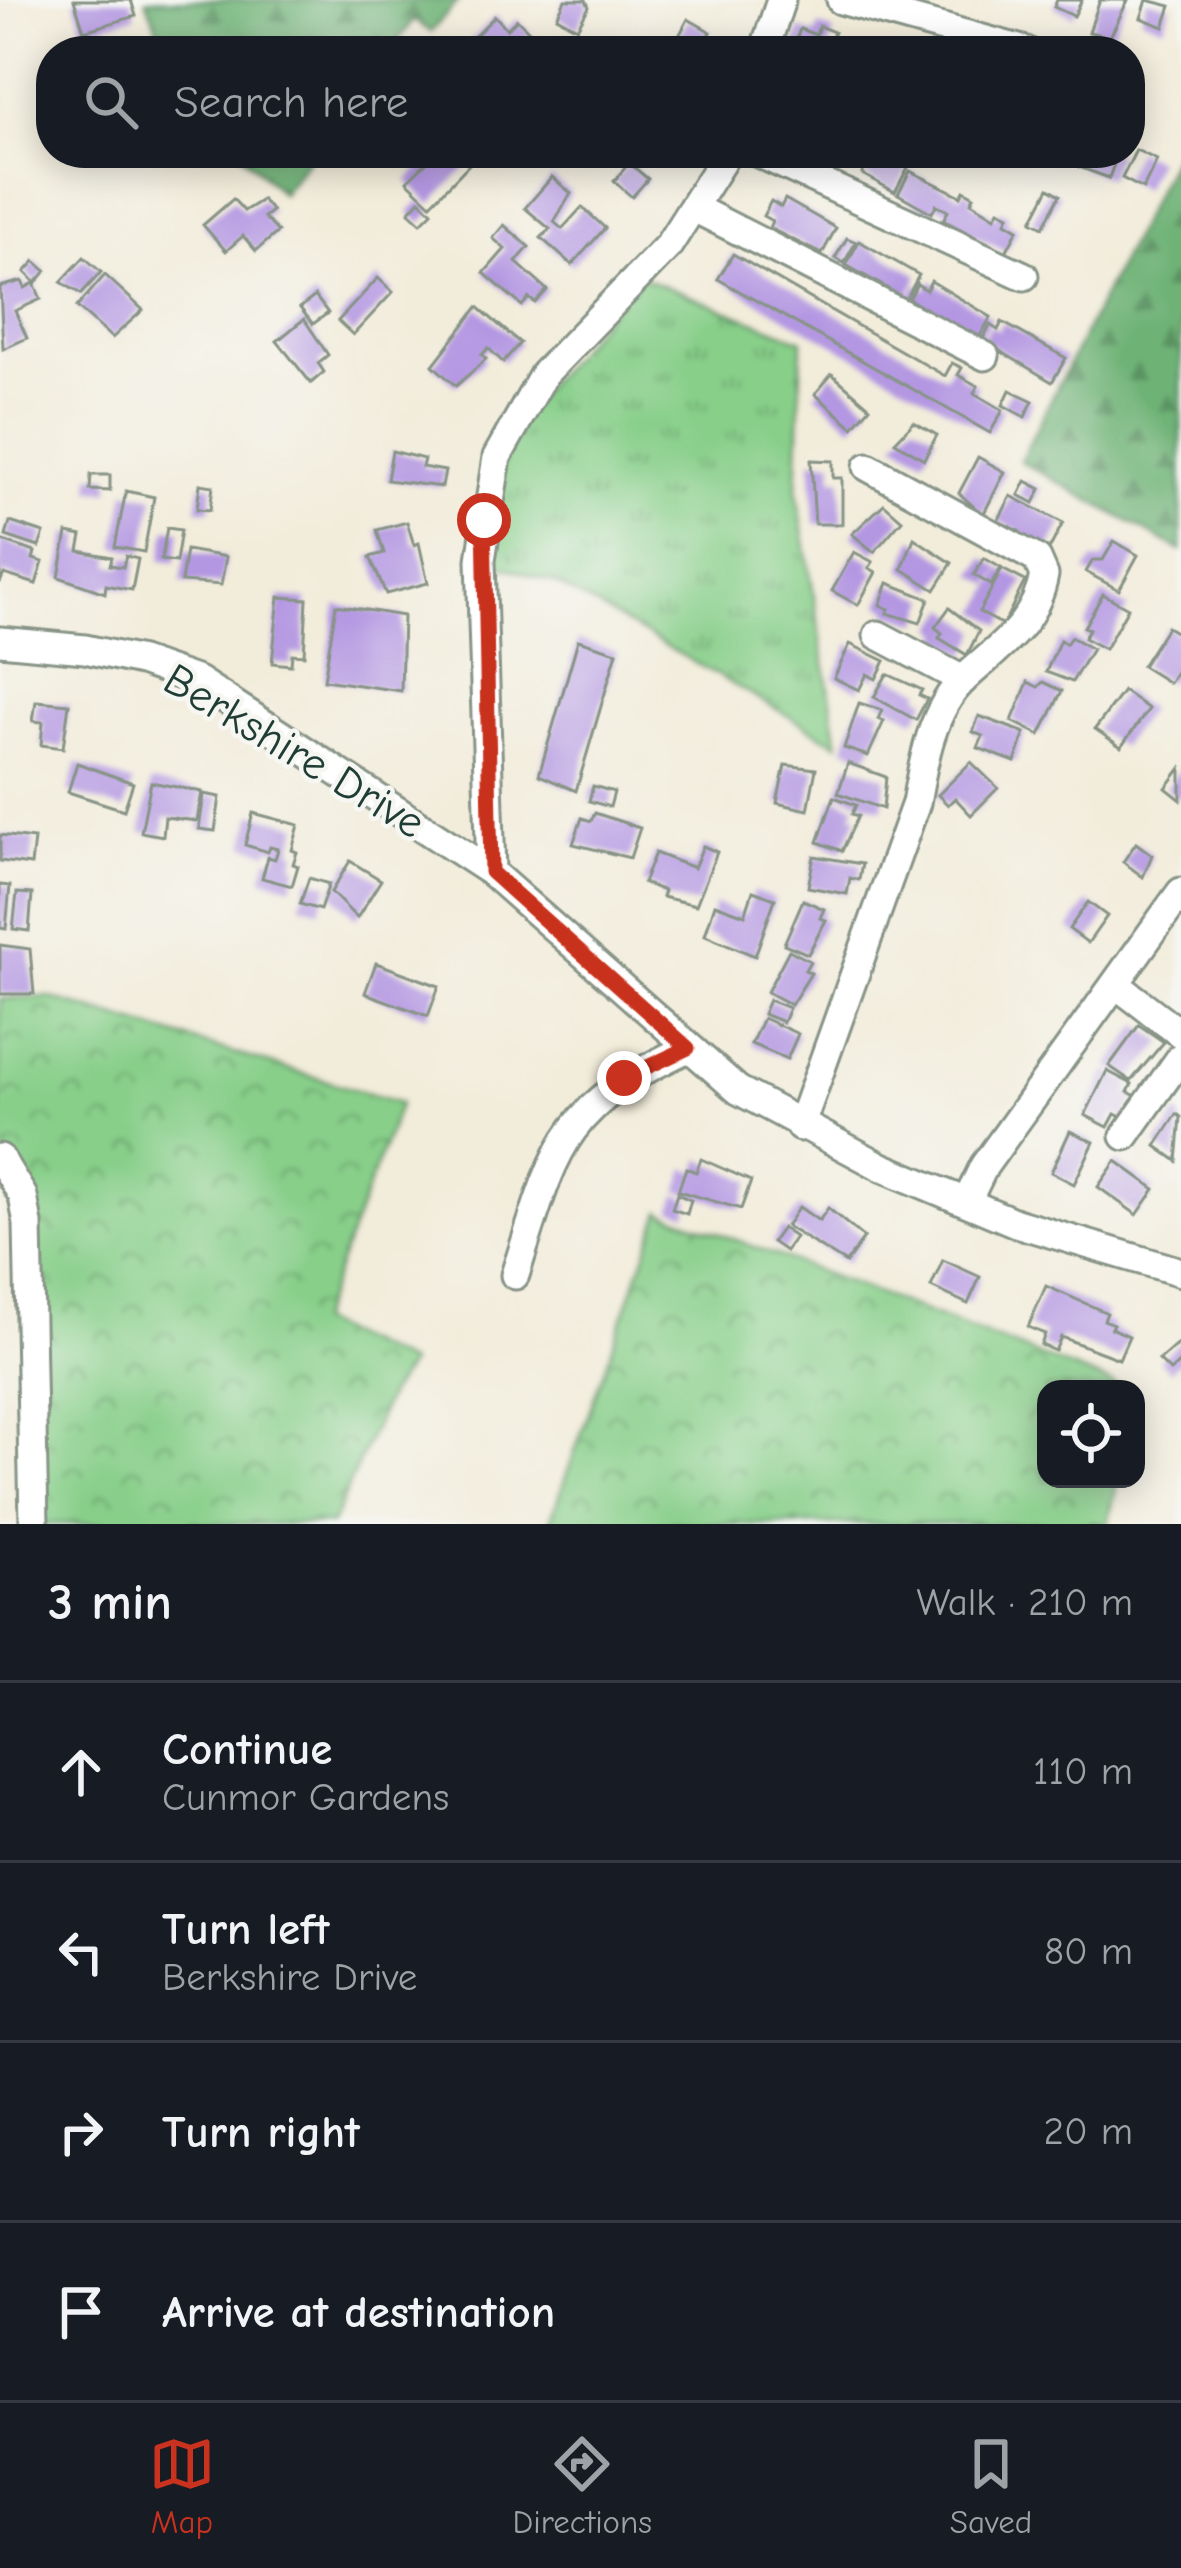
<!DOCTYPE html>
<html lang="en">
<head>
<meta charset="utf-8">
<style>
	:root { --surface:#171b24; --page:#242831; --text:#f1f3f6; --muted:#9ea1a6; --line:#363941; --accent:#c8321e }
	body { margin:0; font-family:"Comic Neue",sans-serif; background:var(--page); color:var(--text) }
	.controls { position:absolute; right:36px; bottom:36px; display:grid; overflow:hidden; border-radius:24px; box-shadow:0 6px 30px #0003 }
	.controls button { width:108px; height:108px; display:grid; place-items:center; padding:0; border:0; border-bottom:3px solid var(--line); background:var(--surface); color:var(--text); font:60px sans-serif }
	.stop { position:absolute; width:36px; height:36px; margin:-27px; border:9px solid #c8321e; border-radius:50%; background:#fff }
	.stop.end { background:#c8321e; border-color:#fff; box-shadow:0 3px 12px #0008 }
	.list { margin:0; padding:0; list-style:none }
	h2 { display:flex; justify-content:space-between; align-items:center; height:156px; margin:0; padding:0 48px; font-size:51px }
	h2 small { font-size:39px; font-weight:400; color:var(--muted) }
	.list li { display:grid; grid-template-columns:78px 1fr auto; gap:36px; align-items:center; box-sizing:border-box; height:180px; padding:0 48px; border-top:3px solid var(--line) }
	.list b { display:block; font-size:45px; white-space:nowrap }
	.list p { margin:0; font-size:39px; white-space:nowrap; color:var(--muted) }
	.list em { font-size:39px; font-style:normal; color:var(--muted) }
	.icon { flex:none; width:66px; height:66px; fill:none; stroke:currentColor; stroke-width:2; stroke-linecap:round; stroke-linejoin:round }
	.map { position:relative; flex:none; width:1181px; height:1524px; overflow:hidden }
	.search { position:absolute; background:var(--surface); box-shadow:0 6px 30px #0003; left:36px; right:36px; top:36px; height:132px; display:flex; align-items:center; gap:30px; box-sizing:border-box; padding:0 42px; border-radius:48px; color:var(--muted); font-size:45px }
	.sheet { height:876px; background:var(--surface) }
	nav { display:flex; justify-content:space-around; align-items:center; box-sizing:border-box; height:168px; border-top:3px solid var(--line); background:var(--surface); font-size:33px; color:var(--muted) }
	nav a { display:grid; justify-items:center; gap:6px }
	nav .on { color:var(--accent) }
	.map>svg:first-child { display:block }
	.grass { fill:url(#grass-tufts); stroke:#54865f; stroke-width:3 }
	.forest { fill:url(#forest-firs); stroke:#467855; stroke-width:3 }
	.park { fill:url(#park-crowns); stroke:#54865f; stroke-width:3 }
	.building { fill:#b497e2 }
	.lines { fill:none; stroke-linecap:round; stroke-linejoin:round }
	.minor-casing { stroke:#889487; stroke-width:33 }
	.minor { stroke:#fff; stroke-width:27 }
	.route { stroke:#c8321e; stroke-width:15 }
	.labels { text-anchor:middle; stroke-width:9; stroke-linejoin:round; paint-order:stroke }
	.street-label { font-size:45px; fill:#1f3d34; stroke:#f6f6f2 }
</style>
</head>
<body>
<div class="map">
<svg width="1181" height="1524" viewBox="0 0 1181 1524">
	<defs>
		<pattern id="grass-tufts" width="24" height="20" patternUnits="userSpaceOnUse" patternTransform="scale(3)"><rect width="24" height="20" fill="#88cf8a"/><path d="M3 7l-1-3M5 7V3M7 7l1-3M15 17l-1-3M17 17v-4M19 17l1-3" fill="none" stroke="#6fa972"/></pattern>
		<pattern id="forest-firs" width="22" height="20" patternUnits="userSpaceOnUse" patternTransform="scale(3)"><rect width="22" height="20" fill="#6eb276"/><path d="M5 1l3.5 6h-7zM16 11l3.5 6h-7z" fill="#5a9262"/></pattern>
		<pattern id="park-crowns" width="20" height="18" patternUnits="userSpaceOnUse" patternTransform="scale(3)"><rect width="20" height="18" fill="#88cf8a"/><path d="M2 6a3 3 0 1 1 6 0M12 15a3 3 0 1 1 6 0" fill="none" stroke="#6fa972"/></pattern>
	</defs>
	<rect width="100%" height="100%" fill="#f6f6f2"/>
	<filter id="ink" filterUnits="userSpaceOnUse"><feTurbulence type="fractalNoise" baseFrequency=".00833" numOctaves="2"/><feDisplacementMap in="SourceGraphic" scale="24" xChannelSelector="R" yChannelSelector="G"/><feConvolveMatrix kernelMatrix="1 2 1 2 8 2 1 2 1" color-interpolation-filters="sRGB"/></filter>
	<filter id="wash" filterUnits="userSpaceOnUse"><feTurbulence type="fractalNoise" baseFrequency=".004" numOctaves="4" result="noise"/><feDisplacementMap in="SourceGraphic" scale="48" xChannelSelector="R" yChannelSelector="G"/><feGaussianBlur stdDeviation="2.7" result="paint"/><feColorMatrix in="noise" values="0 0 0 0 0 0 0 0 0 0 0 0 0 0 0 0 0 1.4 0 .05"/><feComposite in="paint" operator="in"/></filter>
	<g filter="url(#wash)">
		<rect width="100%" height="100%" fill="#f2ecda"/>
		<!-- grass -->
		<path class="grass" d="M639,276L802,340L797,492L838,744L553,582L482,560L510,428Z"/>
		<!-- forest -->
		<g class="forest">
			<path d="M146,0H459L431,32L414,20L390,51H166Z"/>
			<path d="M1181,141V551L1020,461Z"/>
			<path d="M241,153H313L282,194Z"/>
		</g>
		<!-- park -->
		<g class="park">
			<path d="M48,997L400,1103L317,1322L409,1364L388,1395L332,1524H36L29,1223L0,1156V999Z"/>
			<path d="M661,1211L1126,1389H1046V1479H1118L1108,1524H549Z"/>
		</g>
		<g id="blocks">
			<!-- building -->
			<g class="building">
				<path d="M74,0H131L136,16L84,31Z"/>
				<path d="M565,0H586L589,7L577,28L557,17Z"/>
				<path d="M1057,0H1082L1074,16L1054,7Z"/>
				<path d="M1100,0H1128L1110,37L1089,32Z"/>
				<path d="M1147,0L1171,6L1164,27L1141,18Z"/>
				<path d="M495,16L507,29L517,19L531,33L522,43L526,47L538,36L553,51H472L466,45Z"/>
				<path d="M688,19L711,32L701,51H671Z"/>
				<path d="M819,26L834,32L827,51H792L800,29L816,35Z"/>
				<path d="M1136,150L1157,160L1143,189L1122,178Z"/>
				<path d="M436,153H480L431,204L407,181Z"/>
				<path d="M825,153H869L862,166L853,162L850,167Z"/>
				<path d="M874,153L914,156L895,192L862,174Z"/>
				<path d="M1084,153H1118L1109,178L1079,167Z"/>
				<path d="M629,163L648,179L632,197L614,181Z"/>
				<path d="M910,171L961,196L964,190L974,196L971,202L995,217L999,210L1009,215L1006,222L1018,229L1006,252L943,220L948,211L936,205L932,213L898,194Z"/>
				<path d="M552,177L571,193L554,222L562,229L582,207L605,228L572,265L541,238L550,229L525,208Z"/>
				<path d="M1049,188L1060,195L1043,227L1032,221Z"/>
				<path d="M233,199L244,211L262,200L272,211L264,217L278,232L256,251L243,236L226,251L203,225Z"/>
				<path d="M785,199L836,228L822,254L769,228L772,221L763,216L771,201L781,207Z"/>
				<path d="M420,200L432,212L421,223L409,212Z"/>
				<path d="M504,225L529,247L516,262L547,290L535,303L529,298L522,306L484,273L505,249L493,238Z"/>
				<path d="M847,238L856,242L844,263L835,258Z"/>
				<path d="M859,241L919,275L906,299L846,265Z"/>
				<path d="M733,254L945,376L952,363L962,368L958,375L978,386L974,393L1003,410L990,433L718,279Z"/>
				<path d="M84,257L101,272L81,294L61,282Z"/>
				<path d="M35,261L46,271L36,283L25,272Z"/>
				<path d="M105,275L143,310L112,338L77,307Z"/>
				<path d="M378,278L393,292L353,335L338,321Z"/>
				<path d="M22,281L25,288L34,283L41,299L15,311L27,338L3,349L0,287Z"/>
				<path d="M931,281L991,317L977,341L909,299L917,284L926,290Z"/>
				<path d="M315,296L328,313L313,324L300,308Z"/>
				<path d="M478,307L520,343L503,362L488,348L482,355L486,359L456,386L433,365Z"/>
				<path d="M304,319L328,355L318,363L324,372L311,383L277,341Z"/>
				<path d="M1002,322L1066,358L1052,382L982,340L990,325L998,330Z"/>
				<path d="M832,374L870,407L853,427L815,394Z"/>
				<path d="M1010,390L1033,401L1025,417L1003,405Z"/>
				<path d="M914,422L937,435L924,459L895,442Z"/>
				<path d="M392,451L424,459L422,467L445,471L442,487L387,480Z"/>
				<path d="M978,457L1005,472L983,515L959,493Z"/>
				<path d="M811,460L833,461V478H842V524H815Z"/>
				<path d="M91,475H110V491L90,490Z"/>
				<path d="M1026,481L1041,489L1034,503L1019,495Z"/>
				<path d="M200,484L213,486L210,510L197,509Z"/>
				<path d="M126,491L154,497L144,552L115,547Z"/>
				<path d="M1011,496L1063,523L1045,557L1014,541L1019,531L998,521Z"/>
				<path d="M884,504L902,520L874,552L852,534Z"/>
				<path d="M10,522L44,533L39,547L6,536Z"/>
				<path d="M407,522L414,545L419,543L428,583L386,594L370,557L384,553L377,530Z"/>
				<path d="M167,528L181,530L176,562L161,560Z"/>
				<path d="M67,533L82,536L79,551L112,557L110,565L123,567L126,556L138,559L132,590L106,585L105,593L59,577Z"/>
				<path d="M914,538L952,563L935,590L902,569Z"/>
				<path d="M0,540L35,552L33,559L43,562L36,584L4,574L0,583Z"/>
				<path d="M1114,541L1138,555L1119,590L1086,572L1093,560H1103Z"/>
				<path d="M186,550L226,557L221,585L181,582Z"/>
				<path d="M854,552L873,562L869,568L876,572L858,605L832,591Z"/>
				<path d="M984,558L1001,568L991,585L974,575Z"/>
				<path d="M1002,569L1025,581L1003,625L979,612Z"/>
				<path d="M888,583L929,599L920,623L887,613L889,609L880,605Z"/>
				<path d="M1103,594L1128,608L1105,649L1084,638L1089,629L1084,627Z"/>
				<path d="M279,597L307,599L304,655L292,654L291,665L272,663Z"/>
				<path d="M336,605L403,616L401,691L324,680Z"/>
				<path d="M949,608L979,631L967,655L939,638L942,633L935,627Z"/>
				<path d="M1167,627L1181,635V664L1169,683L1142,666Z"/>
				<path d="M1071,637L1092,649L1072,682L1046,672L1060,640L1066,644Z"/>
				<path d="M578,640L617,652L576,791L539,775Z"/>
				<path d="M850,644L885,661L876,679L867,674L859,690L834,678Z"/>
				<path d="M887,674L922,690L919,695L927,699L916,720L874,697Z"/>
				<path d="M1028,682L1038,687L1043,682L1062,691L1040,735L1012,721Z"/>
				<path d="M1123,691L1149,709L1121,747L1095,729Z"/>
				<path d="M36,701L69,704L63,748L41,745L43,722L33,721Z"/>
				<path d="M859,703L882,710L878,719L884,721L868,756L844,748Z"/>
				<path d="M979,716L1025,733L1015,762L978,748L983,736L973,732Z"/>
				<path d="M971,762L998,788L971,815L955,798L948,805L938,795Z"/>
				<path d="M77,763L133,783L124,810L68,792Z"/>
				<path d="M848,763L886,777L883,809L838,793Z"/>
				<path d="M785,765L816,769L808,810L777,803Z"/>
				<path d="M1181,768V800L1166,788Z"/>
				<path d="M151,782L202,792L197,821L165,817L163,836L141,832Z"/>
				<path d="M593,786L614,792L610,807L589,801Z"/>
				<path d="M204,794L220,797L215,831L199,829Z"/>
				<path d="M834,797L856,805L852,814L858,816L842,851L818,842Z"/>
				<path d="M253,813L299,825L292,850L297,852L293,864L298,866L292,886L262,878L268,857L275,859L278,849L270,847L268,852L245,845Z"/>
				<path d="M595,813L640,828L630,858L573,844L582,818L591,821Z"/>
				<path d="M0,835L34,839L31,865L0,861Z"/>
				<path d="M1136,843L1152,855L1143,877L1123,862Z"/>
				<path d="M703,846L717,852L696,905L662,897L664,891L643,883L655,853L694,868Z"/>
				<path d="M814,856L862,864L859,880L850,878L847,894L808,887Z"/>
				<path d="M350,861L381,880L357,918L331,892Z"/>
				<path d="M309,878L329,884L320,910L300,904Z"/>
				<path d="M0,885L10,886L6,929L0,928Z"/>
				<path d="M753,891L775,899L755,956L705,935L715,904L745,915Z"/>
				<path d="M17,893L32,894L29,931L13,929Z"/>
				<path d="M803,900L824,909L820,918L826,920L808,954L784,944Z"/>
				<path d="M1088,902L1107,916L1088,943L1069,929Z"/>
				<path d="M0,945L30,949L34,994H0Z"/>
				<path d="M789,950L810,961L805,970L811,973L791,1005L767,992Z"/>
				<path d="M376,963L439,986L428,1016L365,993Z"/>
				<path d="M769,1000L789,1008L783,1022L763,1014Z"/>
				<path d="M763,1018L798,1034L787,1059L751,1044Z"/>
				<path d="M1139,1025L1164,1042L1131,1081L1109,1066Z"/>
				<path d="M1107,1071L1132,1084L1128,1092L1136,1096L1125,1119L1115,1114L1108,1127L1085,1115Z"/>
				<path d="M1177,1114L1181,1117L1177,1161L1156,1146Z"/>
				<path d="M1070,1131L1094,1142L1074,1184L1051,1172Z"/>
				<path d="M701,1159L751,1181L741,1209L678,1191L686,1168L696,1172Z"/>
				<path d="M1116,1161L1155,1189L1137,1215L1098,1187Z"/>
				<path d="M677,1194L691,1200L687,1214L672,1209Z"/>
				<path d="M799,1207L819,1221L828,1208L864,1238L846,1263L786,1226Z"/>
				<path d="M782,1228L795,1237L785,1251L772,1242Z"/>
				<path d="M943,1260L980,1277L968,1304L931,1287Z"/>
				<path d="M1046,1286L1107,1313L1104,1320L1113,1324L1111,1328L1129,1336L1119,1359L1061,1337L1055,1351L1041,1345L1045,1334L1028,1327Z"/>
				<path d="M1181,1341V1361L1170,1371L1159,1360Z"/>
			</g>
		</g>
	</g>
	<g filter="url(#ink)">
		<use href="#blocks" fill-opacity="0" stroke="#889487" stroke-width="3"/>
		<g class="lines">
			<!-- minor casing -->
			<g class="minor-casing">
				<g id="minor">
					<path d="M841,0L1026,51"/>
					<path d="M764,51L781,0"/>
					<path d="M758,153L1024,276"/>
					<path d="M696,209L985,356"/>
					<path d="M878,635L963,680"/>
					<path d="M0,641L85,649L141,661L198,681L491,872L738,1090L882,1167L1016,1223L1181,1272"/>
					<path d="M491,872L481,560L497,457L544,374L668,246L727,153"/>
					<path d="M1118,986L1181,1034"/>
					<path d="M800,1127L916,803C923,762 932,709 964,679C998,647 1035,626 1044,575L1037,559L868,467"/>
					<path d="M1125,1136L1181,1057"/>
					<path d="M0,1158L23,1196L28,1224L34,1524"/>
					<path d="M967,1201L984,1166L1181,892"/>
					<path d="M515,1275C556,1146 560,1108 688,1048"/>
				</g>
			</g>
			<!-- minor -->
			<use href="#minor" class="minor"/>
		</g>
	</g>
	<g class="lines" filter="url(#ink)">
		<!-- route -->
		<path class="route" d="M484,520L491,872L688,1048L624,1078"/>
	</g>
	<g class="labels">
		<!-- street labels -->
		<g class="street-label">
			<text transform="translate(295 750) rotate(31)" y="16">Berkshire Drive</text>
		</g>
	</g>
</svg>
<div class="controls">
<button><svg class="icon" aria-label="locate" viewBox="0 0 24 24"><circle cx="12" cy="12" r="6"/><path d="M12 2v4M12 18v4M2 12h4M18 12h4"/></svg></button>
</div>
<div class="stop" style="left:484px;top:520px"></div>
<div class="stop end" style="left:624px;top:1078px"></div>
<div class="search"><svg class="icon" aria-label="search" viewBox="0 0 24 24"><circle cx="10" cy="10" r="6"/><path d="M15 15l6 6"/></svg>Search here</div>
</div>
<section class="sheet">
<h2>3 min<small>Walk · 210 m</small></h2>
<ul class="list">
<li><svg class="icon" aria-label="ahead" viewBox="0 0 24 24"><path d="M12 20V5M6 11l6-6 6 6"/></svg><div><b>Continue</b><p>Cunmor Gardens</p></div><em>110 m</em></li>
<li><svg class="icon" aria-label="left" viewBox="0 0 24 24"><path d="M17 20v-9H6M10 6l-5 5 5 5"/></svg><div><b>Turn left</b><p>Berkshire Drive</p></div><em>80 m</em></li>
<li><svg class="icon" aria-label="right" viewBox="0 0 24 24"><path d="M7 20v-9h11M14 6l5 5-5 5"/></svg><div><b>Turn right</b></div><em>20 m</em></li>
<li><svg class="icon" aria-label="arrive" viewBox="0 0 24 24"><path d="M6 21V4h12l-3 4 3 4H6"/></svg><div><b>Arrive at destination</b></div></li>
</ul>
</section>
<nav>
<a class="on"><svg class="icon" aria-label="map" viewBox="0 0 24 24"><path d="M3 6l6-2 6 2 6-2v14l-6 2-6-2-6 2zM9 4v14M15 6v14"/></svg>Map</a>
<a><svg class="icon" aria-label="directions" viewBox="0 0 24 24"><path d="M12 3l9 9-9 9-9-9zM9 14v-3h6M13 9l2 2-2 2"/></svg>Directions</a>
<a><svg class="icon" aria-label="saved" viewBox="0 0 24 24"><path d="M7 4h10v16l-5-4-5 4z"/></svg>Saved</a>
</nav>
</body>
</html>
